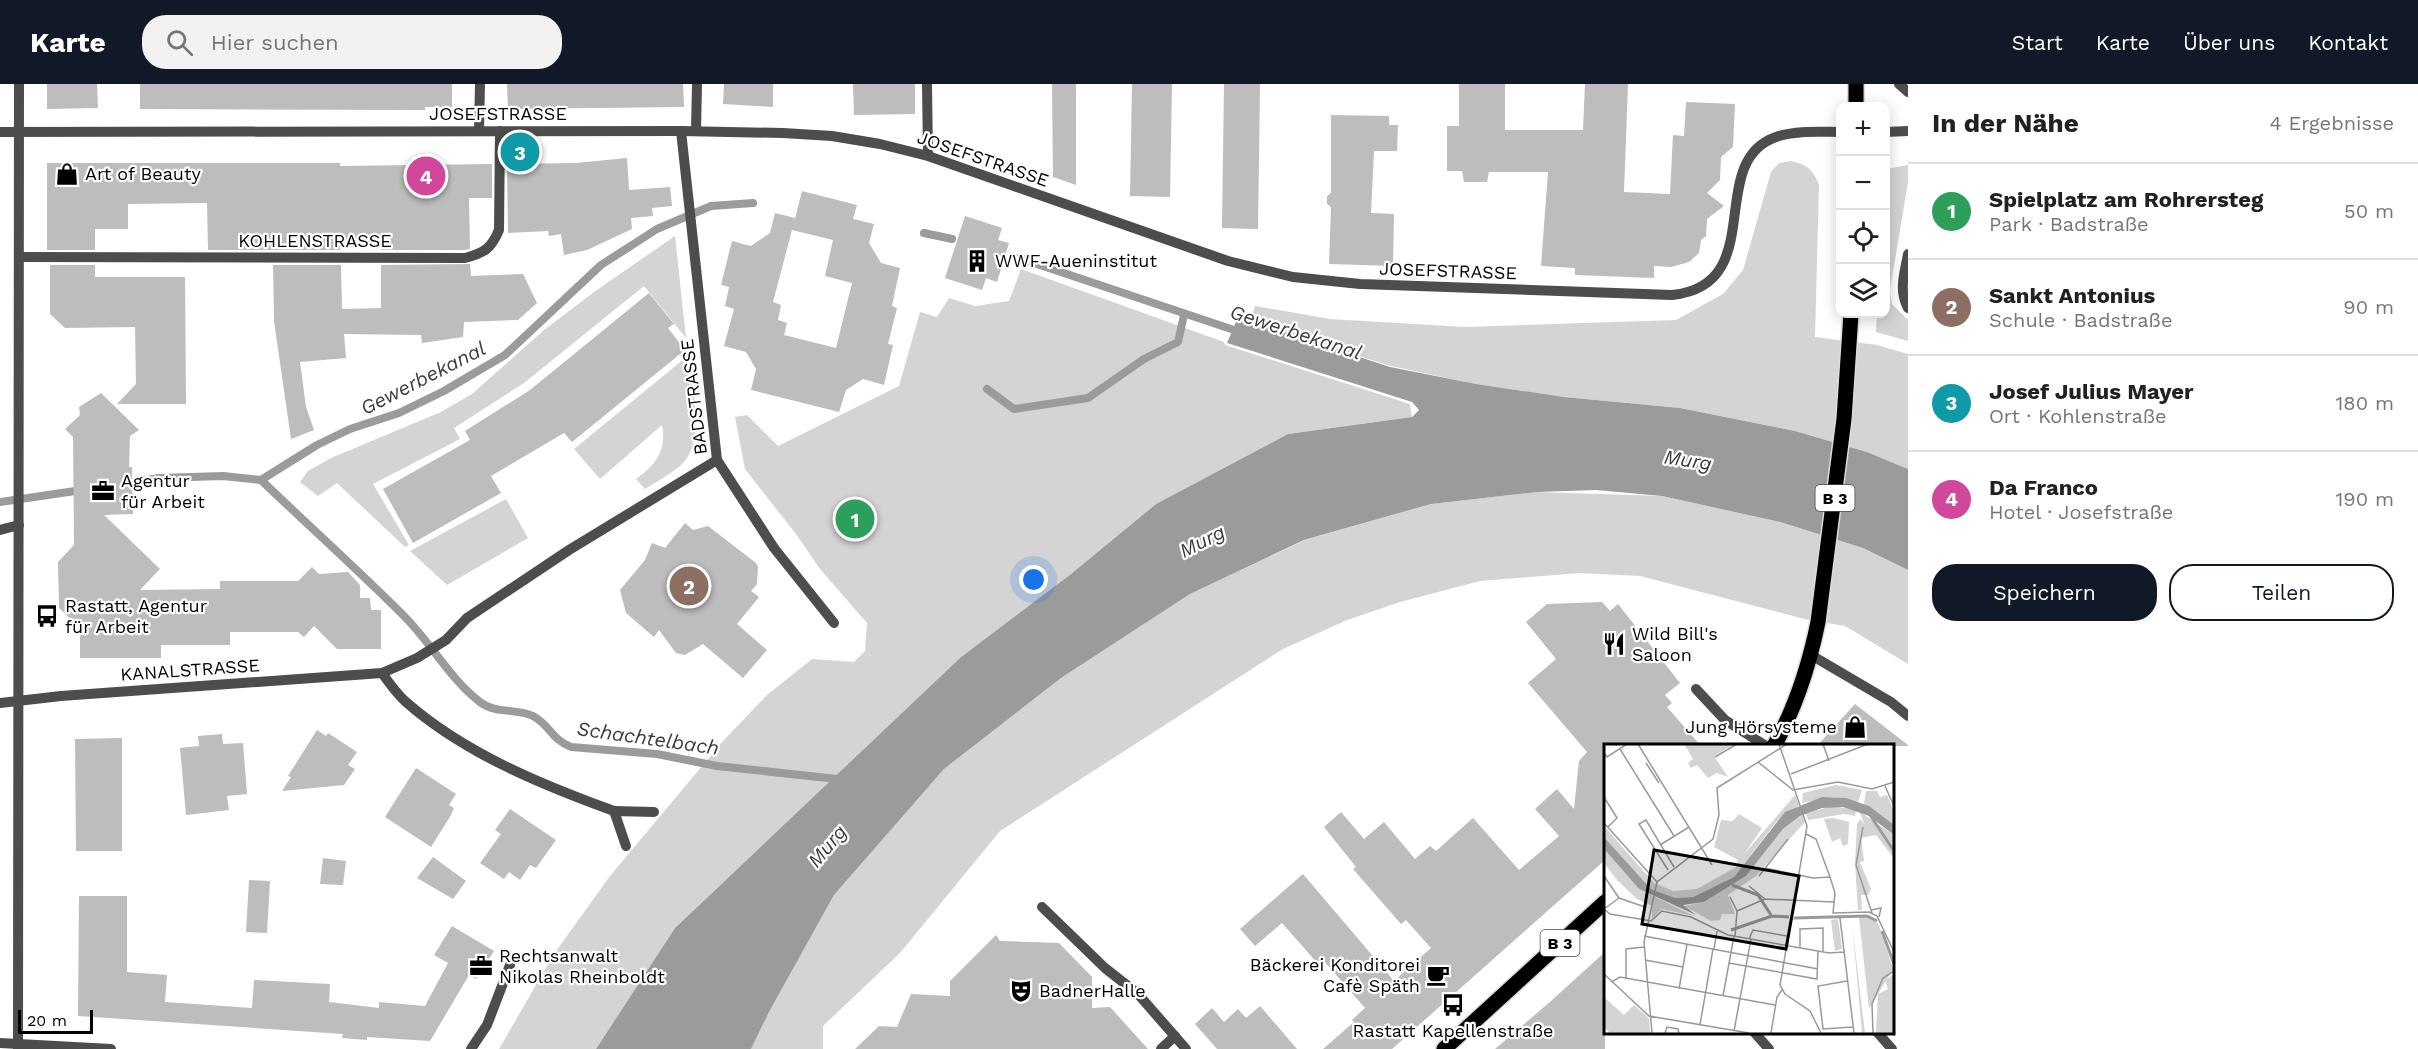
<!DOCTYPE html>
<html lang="de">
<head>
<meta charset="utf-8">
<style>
	:root { --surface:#fff; --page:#f2f2f2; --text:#202124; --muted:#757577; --line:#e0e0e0; --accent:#111827 }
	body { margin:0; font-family:"Work Sans",sans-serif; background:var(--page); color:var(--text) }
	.controls { position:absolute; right:18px; top:18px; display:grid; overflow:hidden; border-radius:12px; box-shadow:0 3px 15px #0003 }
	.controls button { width:54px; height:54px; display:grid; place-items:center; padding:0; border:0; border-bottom:2px solid var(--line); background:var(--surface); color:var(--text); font:30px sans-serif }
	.scale { position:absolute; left:18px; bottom:15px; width:75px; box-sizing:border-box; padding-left:6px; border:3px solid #000; border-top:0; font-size:16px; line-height:21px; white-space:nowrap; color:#000; -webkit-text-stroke:4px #fff; paint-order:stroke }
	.you { position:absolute; left:1034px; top:496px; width:21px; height:21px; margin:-15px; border:4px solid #fff; border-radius:50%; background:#1a73e8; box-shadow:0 0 0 9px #1a73e833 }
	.badge { display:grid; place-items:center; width:39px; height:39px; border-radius:50%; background:var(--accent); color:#fff; font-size:20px; font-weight:700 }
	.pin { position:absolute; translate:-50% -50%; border:3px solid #fff; box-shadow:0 2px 6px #0006 }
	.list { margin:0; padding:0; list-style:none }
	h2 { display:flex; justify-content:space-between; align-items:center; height:78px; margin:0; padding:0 24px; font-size:26px }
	h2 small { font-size:20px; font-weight:400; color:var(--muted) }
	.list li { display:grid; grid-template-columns:39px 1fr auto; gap:18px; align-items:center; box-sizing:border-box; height:96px; padding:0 24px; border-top:2px solid var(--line) }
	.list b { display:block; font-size:22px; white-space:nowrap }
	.list p { margin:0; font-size:20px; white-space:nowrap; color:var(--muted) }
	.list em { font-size:20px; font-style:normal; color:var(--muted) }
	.actions { display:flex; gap:12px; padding:18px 24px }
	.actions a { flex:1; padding:14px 0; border:2px solid var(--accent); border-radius:24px; text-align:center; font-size:21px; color:var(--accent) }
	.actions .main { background:var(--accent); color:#fff }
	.icon { flex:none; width:33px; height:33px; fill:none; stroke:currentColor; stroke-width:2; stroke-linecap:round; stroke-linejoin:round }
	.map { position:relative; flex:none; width:1908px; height:965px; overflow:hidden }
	header { display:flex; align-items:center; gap:36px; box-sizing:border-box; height:84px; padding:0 30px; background:var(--accent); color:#fff }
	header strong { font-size:28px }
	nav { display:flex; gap:33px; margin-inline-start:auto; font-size:21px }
	.search { width:420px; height:54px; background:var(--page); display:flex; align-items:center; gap:15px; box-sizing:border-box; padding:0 21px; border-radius:24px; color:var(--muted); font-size:22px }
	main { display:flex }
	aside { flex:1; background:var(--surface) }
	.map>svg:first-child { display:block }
	.green { fill:#d4d4d4 }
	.water { fill:#9b9b9b }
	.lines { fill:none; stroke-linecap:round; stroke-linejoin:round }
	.stream { stroke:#9b9b9b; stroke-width:8 }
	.building { fill:#bdbdbd; fill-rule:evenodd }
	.major-casing { stroke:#dbdbdb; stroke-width:18 }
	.minor { stroke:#4d4d4d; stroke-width:10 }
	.major { stroke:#000; stroke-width:15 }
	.labels { text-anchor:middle; stroke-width:4.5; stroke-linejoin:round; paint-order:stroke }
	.shield { fill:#fff; stroke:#4c4c4c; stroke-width:1.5 }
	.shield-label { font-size:16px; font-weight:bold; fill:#000 }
	.street-label { font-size:18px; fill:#000; stroke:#fff }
	.poi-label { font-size:18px; fill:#000; stroke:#fff; text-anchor:start }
	.water-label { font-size:20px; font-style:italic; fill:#3c3c3c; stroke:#fff }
	.inset-river { fill:none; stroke:#9b9b9b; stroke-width:3 }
	.inset-road { fill:none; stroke:#999; stroke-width:1.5 }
	.view { fill:#000; fill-opacity:0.15; stroke:#000; stroke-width:3 }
	.inset-edge { fill:none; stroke:#000; stroke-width:3 }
</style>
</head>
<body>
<header>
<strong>Karte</strong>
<div class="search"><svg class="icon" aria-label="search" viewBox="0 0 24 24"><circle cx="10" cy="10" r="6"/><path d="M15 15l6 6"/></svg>Hier suchen</div>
<nav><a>Start</a><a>Karte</a><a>Über uns</a><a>Kontakt</a></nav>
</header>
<main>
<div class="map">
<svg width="1908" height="965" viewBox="0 0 1908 965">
	<rect width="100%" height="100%" fill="#fff"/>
	<!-- green -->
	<g class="green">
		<path d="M1790,77C1806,80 1812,84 1819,100L1815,253L1877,261L1908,270V385L1867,368L1795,347L1680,324L1564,313L1475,300L1391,282L1250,238L1255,222L1330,235L1465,243L1676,236L1723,210L1743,186L1771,88L1779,79Z"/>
		<path d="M1908,81V98L1890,206L1892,220L1908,236V257L1876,248L1877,230H1886V85Z"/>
		<path d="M675,152L686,254L644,202L524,299L454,344L460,355L373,400L409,461L405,463L337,399L318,412L300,398L308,387L331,374L441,328L472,310L544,246L594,208Z"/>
		<path d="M1021,185L1224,258L1225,261L1410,320L1412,333L1288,350L1156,420L1071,490L961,573L675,844L596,965H499L554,870L610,792L723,657L767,611L812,575L854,578L865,567L867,539L820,485L796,450L745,385L735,333L747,331L778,362L899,302L920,228L937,233L949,214L975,222L1009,217Z"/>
		<path d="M689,271C692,302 707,360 680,382C669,391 656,398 645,405L636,395C656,381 667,366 662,341L600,395L574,365Z"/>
		<path d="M1537,408L1662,412L1780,438L1863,464L1908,486V580L1845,542L1809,536L1640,492L1579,489L1480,497L1400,518L1347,536L1283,565L1000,747L900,869L823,942V965H751L769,928L834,811L944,685L1061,594L1190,510L1305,456L1431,420Z"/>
		<path d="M506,415L528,454L447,501L410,467Z"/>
	</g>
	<!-- water -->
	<path class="water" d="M1238,233L1390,283L1476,300L1564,313L1680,324L1795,347L1867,368L1908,385V486L1863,464L1780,438L1662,412L1596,406L1537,408L1431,420L1304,456L1190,510L1061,594L944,685L834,811L769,928L751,965H596L675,844L961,573L1071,490L1156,420L1288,350L1412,333L1419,326L1412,318L1227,259Z"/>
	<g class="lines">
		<!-- stream -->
		<g class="stream">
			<path d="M924,149L952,155"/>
			<path d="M1019,174L1240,248"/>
			<path d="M987,305L1014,325L1088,314L1144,275L1178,258L1184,231"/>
			<path d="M261,396C309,442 358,486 404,532C431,559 450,595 480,618C495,630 516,624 533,632C550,641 552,656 571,663L657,670L717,682L837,695"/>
			<path d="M123,400L159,394L223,392L261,396L317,361L350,345L399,329L444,307L505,271L601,181L657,145L711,122L753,119"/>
			<path d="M0,418L82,406"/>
		</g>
	</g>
	<!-- building -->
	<g class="building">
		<path d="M47,0H97L98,24L47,25Z"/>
		<path d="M140,0H452V23H425V26L140,25Z"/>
		<path d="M507,0H683L684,23L508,25Z"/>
		<path d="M724,0H773V23L723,20Z"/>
		<path d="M853,0H915V30L854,31Z"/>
		<path d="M1052,0H1076V101L1053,93Z"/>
		<path d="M1132,0H1172L1170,113L1130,112Z"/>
		<path d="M1224,0H1260L1258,145L1222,144Z"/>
		<path d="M1459,0H1505V46H1583L1585,0H1628L1624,108L1670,110L1673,51L1684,52L1686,18L1735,20L1733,63L1721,73L1720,96L1707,109L1724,122L1707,135L1706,152L1701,156L1699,169L1689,178L1671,183L1654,182V194L1575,191V184L1541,182L1548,88H1489L1487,98H1464L1462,87H1447V42H1459Z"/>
		<path d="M1331,31L1389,32V41H1398L1397,67H1374L1371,129L1394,130L1393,182L1329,180L1331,123L1327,120V112L1331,109Z"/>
		<path d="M627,74L629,106L670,103L672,122L652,124L653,132L631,134L632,145L587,166L564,171L561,150L549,152L548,147L508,149L507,80L576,79Z"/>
		<path d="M47,79H340V82L492,80V114H469L470,165L464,166H381V163H340V166H208L207,119L128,120V145H95V166H47Z"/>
		<path d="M802,107L857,121L853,135L874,140L869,159L881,179L900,184L892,222L897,224L888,260L893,261L884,301L863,295L846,306L839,328L751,306L756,285L746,268L724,262L734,225L725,222L729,203L721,201L732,157L751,162L770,149L775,129L795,134L793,143ZM792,146L833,156L825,192L852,199L836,264L784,251L787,239L778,236L781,221L773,218Z"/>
		<path d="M965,132L1002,144L998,156L1009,159L997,198L986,194L982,206L945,194Z"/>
		<path d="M470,180L471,192L523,190L537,219L518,236L464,238L463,253L422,259L421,251L344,250L346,274L300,278L306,323L314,346L291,355L274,237L273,181H341L342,225L381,224V181Z"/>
		<path d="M50,181H95V193H185L186,320H117L136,300L135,243L65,244L50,230Z"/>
		<path d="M649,209L674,240L668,244L685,266L572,358L564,349L491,392L501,409L413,459L383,405L470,356L465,347L530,306Z"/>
		<path d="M101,309L139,346L130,352L129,383H132L133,430L104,431L160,485L140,506L220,505V497H298L312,483L319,490L348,488L360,501V514H370L371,526H381V565H337L314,542L304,553L298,548H230V561H161V574H80V544L59,524L58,478L74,461L73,353L65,345L80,331L79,323Z"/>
		<path d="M685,439L693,446L708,442L756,479L758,483L757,500L751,507L759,513L737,540L767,566L743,594L703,560L685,571L676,569L659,546L654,553L626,529L620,506L645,476L652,459L665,464Z"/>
		<path d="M1602,518L1610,527L1618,520L1680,599L1665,611L1672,619L1667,623L1701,662H1605V776L1392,965H1323L1354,938L1352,936L1365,924L1324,877L1319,881L1282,839L1255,862L1240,845L1303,790L1394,897L1431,864L1406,836L1401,840L1353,785L1356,783L1324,743L1341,728L1364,755L1384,738L1415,775L1430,762L1436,767L1473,734L1519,786L1559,752L1535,725L1557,705L1574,725L1579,677L1587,668L1528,599L1556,575L1526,538L1547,520Z"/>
		<path d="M1855,620L1908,661V662H1817Z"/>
		<path d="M317,646L326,652L328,649L357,668L348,681L355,685L344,701L282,707L291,693L288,692Z"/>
		<path d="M222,650L223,660L243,659L247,710L227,712L229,726L186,731L180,664L199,662L198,652Z"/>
		<path d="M122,654V767H76L75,655Z"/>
		<path d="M416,684L456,710L449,721L454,724L451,731L431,763L385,733Z"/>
		<path d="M510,725L556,756L536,784L530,781L520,796L509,788L504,795L480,779L501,750L495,746Z"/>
		<path d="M433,773L466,797L453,815L417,794Z"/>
		<path d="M323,774L346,777L343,801L320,800Z"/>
		<path d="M249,796L270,797L267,849L246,848Z"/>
		<path d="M79,812H127V888L167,891L165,918L252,924L254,896L330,900L329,918L379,924V918L425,922L448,879L434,871L452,842L494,867L476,895L469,891L430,957L367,953V956L342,954L343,950L78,932Z"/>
		<path d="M996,851L1000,857L1059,859L1092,893V924L1110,923L1148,965H855L879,942L897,943L911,910L950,912V897Z"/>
		<path d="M1605,868V965H1495L1551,917Z"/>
		<path d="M1260,922L1297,965H1217L1195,940L1212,924L1224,938L1238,925L1246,934Z"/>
	</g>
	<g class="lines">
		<!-- major casing -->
		<g class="major-casing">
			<g id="major">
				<path d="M1856,22V0"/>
				<path d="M1774,662C1796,623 1809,582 1818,538L1844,335L1851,230"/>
				<path d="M1444,965L1605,818"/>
			</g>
		</g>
		<!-- minor -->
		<g class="minor">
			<path d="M927,0L928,72"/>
			<path d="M1899,0L1908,8"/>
			<path d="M479,47L480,0"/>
			<path d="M681,47L717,376L774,464L834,539"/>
			<path d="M696,47L697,0"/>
			<path d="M0,48L681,47L783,49L832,52L880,60L928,72L1228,177L1293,193L1360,200L1672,211C1770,201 1704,78 1776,53C1796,46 1820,48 1840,48"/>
			<path d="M1886,48L1908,47"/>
			<path d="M1908,170C1905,188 1898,206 1908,224"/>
			<path d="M20,173L465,174C484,169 491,165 499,146L500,47"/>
			<path d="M0,446L19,441"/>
			<path d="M1811,571L1891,618L1908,632"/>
			<path d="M382,589C389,599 397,610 406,618C464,669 542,701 614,727"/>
			<path d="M1696,605L1725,636L1766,662"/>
			<path d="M0,619L61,612L382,589L417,574L446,556L467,534L569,466L717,376"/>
			<path d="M626,762L614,727L654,728"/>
			<path d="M1042,823L1105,884L1138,910L1186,965"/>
			<path d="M1754,948L1769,965"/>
			<path d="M1877,948L1892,965"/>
			<path d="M0,959L111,965"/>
			<path d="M18,965L19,0"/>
			<path d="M471,965L487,941L510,881"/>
			<path d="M1161,965L1175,952"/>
		</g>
		<!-- major -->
		<use href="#major" class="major"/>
	</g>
	<!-- icons -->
	<defs>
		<g id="shop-bare" transform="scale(1.8)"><path d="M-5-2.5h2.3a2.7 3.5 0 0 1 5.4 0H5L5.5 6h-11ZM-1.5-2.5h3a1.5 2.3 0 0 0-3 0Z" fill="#000" stroke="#fff" stroke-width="2.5" paint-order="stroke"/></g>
		<g id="building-bare" transform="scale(1.8)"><path d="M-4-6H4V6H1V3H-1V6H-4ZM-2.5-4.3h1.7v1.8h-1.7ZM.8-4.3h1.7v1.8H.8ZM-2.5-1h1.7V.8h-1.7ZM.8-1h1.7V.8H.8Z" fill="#000" stroke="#fff" stroke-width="2.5" paint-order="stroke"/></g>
		<g id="office-bare" transform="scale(1.8)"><path d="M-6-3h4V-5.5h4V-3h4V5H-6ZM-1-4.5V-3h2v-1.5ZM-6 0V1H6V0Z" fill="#000" stroke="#fff" stroke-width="2.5" paint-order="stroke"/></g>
		<g id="bus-bare" transform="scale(1.8)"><path d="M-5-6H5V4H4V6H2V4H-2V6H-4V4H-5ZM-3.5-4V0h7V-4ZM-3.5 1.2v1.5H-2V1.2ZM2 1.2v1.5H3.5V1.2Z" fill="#000" stroke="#fff" stroke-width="2.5" paint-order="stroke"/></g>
		<g id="restaurant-bare" transform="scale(1.8)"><path d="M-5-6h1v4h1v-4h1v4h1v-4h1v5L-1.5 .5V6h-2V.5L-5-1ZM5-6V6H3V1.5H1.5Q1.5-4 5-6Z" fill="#000" stroke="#fff" stroke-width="2.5" paint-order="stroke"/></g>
		<g id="cafe-bare" transform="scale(1.8)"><path d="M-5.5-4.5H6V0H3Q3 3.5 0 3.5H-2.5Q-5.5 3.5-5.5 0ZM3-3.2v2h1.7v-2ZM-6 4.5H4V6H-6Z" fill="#000" stroke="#fff" stroke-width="2.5" paint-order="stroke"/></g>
		<g id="theatre-bare" transform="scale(1.8)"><path d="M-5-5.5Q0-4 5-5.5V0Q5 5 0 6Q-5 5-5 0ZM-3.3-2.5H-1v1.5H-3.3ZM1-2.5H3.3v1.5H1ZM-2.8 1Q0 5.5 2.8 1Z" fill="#000" stroke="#fff" stroke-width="2.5" paint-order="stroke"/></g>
	</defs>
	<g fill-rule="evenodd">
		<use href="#shop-bare" x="67" y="90"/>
		<use href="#building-bare" x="977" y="177"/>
		<use href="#office-bare" x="103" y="407"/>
		<use href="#bus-bare" x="47" y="532"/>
		<use href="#restaurant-bare" x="1614" y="560"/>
		<use href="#shop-bare" x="1855" y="643"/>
		<use href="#office-bare" x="481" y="882"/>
		<use href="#cafe-bare" x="1438" y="891"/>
		<use href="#theatre-bare" x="1021" y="907"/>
		<use href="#bus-bare" x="1453" y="921"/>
	</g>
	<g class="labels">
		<!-- shield labels -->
		<g class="shield">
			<rect x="1815.5" y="401" width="39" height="26" rx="4.5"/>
			<rect x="1540.5" y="846" width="39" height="26" rx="4.5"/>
		</g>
		<g class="shield-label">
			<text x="1835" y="420">B 3</text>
			<text x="1560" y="865">B 3</text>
		</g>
		<!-- street labels -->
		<g class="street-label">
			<text x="498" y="36">JOSEFSTRASSE</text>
			<text transform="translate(983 75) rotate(19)" y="6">JOSEFSTRASSE</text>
			<text x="315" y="163">KOHLENSTRASSE</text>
			<text transform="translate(1448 187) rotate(2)" y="6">JOSEFSTRASSE</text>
			<text transform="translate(694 313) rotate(-97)" y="6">BADSTRASSE</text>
			<text transform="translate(190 586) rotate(-4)" y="6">KANALSTRASSE</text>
		</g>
		<!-- poi labels -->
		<g class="poi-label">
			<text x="85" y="96">Art of Beauty</text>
			<text x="995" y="183">WWF-Aueninstitut</text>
			<text x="121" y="403">Agentur<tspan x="121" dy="21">für Arbeit</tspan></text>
			<text x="65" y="528">Rastatt, Agentur<tspan x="65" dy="21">für Arbeit</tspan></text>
			<text x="1632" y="556">Wild Bill's<tspan x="1632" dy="21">Saloon</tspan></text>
			<text x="1837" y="649" text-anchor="end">Jung Hörsysteme</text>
			<text x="499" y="878">Rechtsanwalt<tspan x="499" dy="21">Nikolas Rheinboldt</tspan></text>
			<text x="1420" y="887" text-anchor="end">Bäckerei Konditorei<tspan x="1420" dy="21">Cafè Späth</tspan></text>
			<text x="1039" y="913">BadnerHalle</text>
			<text x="1453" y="953" text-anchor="middle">Rastatt Kapellenstraße</text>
		</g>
		<!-- water labels -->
		<g class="water-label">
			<text transform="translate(1296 248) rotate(18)" y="7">Gewerbekanal</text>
			<text transform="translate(423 294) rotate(-27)" y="7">Gewerbekanal</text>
			<text transform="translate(1688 376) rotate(9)" y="7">Murg</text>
			<text transform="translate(1202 457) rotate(-27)" y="7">Murg</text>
			<text transform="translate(648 654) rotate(8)" y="7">Schachtelbach</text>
			<text transform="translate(827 762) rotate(-50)" y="7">Murg</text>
		</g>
	</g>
	<!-- overview -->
	<g transform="translate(1604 660)">
		<rect width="290" height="290" fill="#fff"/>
		<path d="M80,0H130L110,12L124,33L113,29L104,34L93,21L87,24L84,19L89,15ZM232,41L258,46L254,58L228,53L198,59L199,49ZM262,47H273L276,53L283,51L289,65V81L260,60ZM191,51L195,61L172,78L130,133L89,153L71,154L47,145L0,93V82L50,139L69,147L93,145L132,123L134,116L110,103L117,76L129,77L135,70L158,84L141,109ZM229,62L252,66L251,72L240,70L204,76L202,69ZM256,68L289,90V113L272,91L257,94L260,117L256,118L267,145L264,151H257L258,166H254L251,119L253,80L256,75L260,80ZM198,71L201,78L152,132L124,151L131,170H118L116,176L107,177L80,162L100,158L142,132L179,85ZM229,74L245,78L244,100L239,102L236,94L228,98L220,75ZM0,105L35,145L90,172L58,165L48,175V162L33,155L13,136L0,119ZM255,173L269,174L275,181L289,225L265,265ZM234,175L238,205L231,207L227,176ZM248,178L257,257L261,289H258ZM289,231V289H272L274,250L284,245L281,236ZM0,253L20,271L30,261L45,274L46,289H6L0,283Z" fill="#d4d4d4"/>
		<path d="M218,53L242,54L265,62L290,81L289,90L265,72L239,63L218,64L196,72L179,85L142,132L100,158L79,161L92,171L35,145L0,105V93L47,145L71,154L89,153L130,133L181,68Z" fill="#9b9b9b"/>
		<path class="inset-river" d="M264,68L290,107M128,141L154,151L167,171M190,174L263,172L273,177M127,186L168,172L185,173M278,187L290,220"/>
		<path class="inset-road" d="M34,0L108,121M175,0L203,82L176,241L181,250L206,267L217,289M219,0L225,17M16,5L70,92M0,9L3,13L23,0M111,13L133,0M154,18L189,46L234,38L268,45L290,38M42,19L55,39M187,30L264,0M281,42L290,62M0,53L13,74L4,83M0,79L53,138M259,83L252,121L268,169M202,90L212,95L226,133L231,149L229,169L265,168L273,172L290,208M56,101L85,83M161,124L209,134L226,133M64,126L35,80L42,76L70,123M0,132L15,154L41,163L37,176M155,132L184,95M145,142L161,155M126,153L133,167L131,193M0,165L6,170L47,177L58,167L87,173L124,191L225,209L240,208M0,165L15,154M267,166L277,164L275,173M133,167L161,155L230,158M236,174L250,289M40,192L214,225M145,195L149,186L183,192M196,204V185L219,184V208M110,205L113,187M41,216L79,223M125,219L213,235L214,207M0,230L45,272L145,289M22,235V205L40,203M243,237L214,242L219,285L249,283M7,238L16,233L171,261M75,245L83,200M119,252L130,192M96,281L109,205M130,287L147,195M48,289L40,198L53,138L109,95L115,71L113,44L183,0M61,289L63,283L74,285L75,289M167,289L173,253L178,246M269,289L268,260L279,234L290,227"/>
		<path class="view" d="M50,106L195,132L182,205L38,180Z"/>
		<rect width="290" height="290" class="inset-edge"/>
	</g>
</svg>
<div class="controls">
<button>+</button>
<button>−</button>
<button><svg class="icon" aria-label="locate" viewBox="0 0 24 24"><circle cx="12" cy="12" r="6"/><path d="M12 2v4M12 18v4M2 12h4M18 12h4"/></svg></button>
<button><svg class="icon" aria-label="layers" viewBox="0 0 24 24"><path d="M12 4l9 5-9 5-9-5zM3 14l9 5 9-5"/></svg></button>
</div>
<div class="scale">20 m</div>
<div class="you"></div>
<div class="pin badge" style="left:855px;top:435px;background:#2e9e5b">1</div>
<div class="pin badge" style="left:689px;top:502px;background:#8d6e63">2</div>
<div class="pin badge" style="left:520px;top:68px;background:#0f9aa8">3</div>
<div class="pin badge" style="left:426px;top:92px;background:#d1479c">4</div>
</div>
<aside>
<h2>In der Nähe<small>4 Ergebnisse</small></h2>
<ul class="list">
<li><span class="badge" style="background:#2e9e5b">1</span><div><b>Spielplatz am Rohrersteg</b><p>Park · Badstraße</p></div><em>50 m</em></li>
<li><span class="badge" style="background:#8d6e63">2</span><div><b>Sankt Antonius</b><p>Schule · Badstraße</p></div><em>90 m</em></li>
<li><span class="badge" style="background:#0f9aa8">3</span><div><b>Josef Julius Mayer</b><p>Ort · Kohlenstraße</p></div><em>180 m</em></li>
<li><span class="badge" style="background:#d1479c">4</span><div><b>Da Franco</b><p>Hotel · Josefstraße</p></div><em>190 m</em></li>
</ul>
<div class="actions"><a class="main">Speichern</a><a>Teilen</a></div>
</aside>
</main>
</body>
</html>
